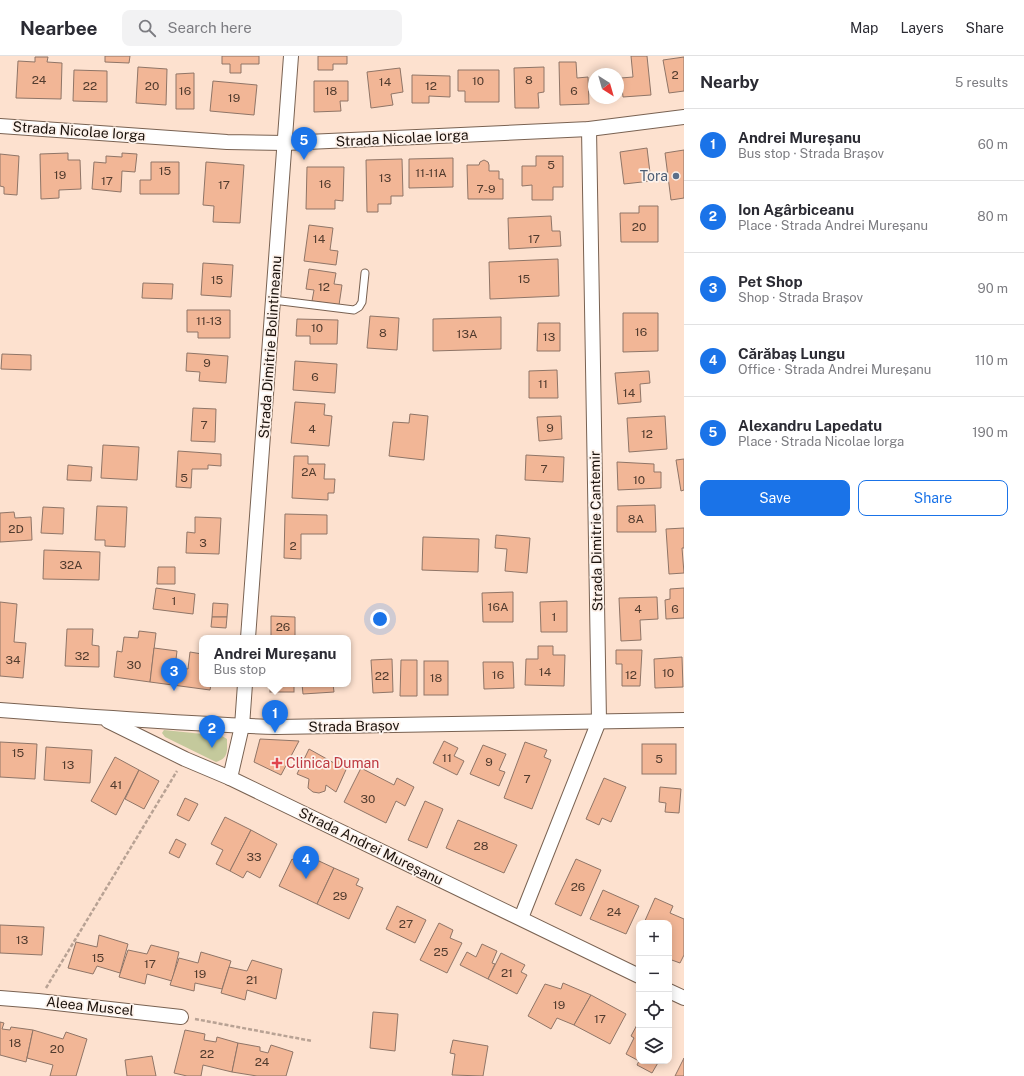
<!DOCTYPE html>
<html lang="en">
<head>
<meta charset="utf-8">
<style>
	:root { --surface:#fff; --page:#f2f2f3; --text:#2b2b33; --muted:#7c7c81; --line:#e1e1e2; --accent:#1a73e8 }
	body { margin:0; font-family:"Public Sans",sans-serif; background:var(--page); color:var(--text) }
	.controls { position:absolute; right:12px; bottom:12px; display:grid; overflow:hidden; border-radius:8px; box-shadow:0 2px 10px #0003 }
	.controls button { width:36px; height:36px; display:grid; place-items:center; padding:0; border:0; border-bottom:1px solid var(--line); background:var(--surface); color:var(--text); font:20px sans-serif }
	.compass { position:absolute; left:588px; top:12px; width:36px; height:36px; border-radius:50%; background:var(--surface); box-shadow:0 2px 10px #0003; rotate:143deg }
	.you { position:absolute; left:380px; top:563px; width:14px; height:14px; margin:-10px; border:3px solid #fff; border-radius:50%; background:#1a73e8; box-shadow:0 0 0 6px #1a73e833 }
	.badge { display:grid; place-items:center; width:26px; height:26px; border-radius:50%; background:var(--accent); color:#fff; font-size:13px; font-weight:700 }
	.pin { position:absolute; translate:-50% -33px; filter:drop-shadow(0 1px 2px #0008) }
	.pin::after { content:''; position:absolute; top:21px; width:14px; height:12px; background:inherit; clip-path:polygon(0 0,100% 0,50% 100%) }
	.popup { position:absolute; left:199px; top:579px; width:152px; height:52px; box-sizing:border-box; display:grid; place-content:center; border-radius:8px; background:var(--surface); filter:drop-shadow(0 1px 3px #0005); font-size:13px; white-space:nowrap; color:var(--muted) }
	.popup b { font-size:15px; color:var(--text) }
	.popup::after { content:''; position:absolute; left:50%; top:100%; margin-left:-8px; border:8px solid transparent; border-top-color:var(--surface) }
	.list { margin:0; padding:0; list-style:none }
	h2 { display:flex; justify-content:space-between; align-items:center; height:52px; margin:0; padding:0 16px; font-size:17px }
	h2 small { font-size:13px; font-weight:400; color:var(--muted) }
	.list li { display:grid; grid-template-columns:26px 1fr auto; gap:12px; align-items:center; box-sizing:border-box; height:72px; padding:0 16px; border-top:1px solid var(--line) }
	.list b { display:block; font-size:15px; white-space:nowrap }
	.list p { margin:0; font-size:13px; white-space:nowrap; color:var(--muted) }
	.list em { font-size:13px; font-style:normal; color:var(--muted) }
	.actions { display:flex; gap:8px; padding:12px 16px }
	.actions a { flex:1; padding:9px 0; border:1px solid var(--accent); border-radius:8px; text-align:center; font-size:14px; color:var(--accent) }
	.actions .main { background:var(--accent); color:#fff }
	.icon { flex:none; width:22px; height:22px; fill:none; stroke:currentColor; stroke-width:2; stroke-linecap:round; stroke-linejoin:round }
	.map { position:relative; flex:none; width:684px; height:1020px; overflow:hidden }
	header { display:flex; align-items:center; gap:24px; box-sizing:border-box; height:56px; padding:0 20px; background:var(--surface); border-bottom:1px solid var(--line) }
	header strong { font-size:19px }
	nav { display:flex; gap:22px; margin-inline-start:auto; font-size:14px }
	.search { width:280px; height:36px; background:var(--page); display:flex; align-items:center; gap:10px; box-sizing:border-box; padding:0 14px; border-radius:8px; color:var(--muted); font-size:15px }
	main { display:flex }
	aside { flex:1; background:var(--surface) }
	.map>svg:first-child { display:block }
	.green { fill:#c4c99c }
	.building { fill:#f2b696; stroke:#8f7567 }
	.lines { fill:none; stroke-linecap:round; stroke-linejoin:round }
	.lane-casing { stroke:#796252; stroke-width:9 }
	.street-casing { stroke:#796252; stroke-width:16 }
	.path { stroke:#b8a294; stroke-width:2.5; stroke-dasharray:4 2; stroke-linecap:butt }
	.lane { stroke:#fff; stroke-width:7 }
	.street { stroke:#fff; stroke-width:14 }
	.service-dot { fill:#5c6f8a; stroke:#fdf2eb; stroke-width:1.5 }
	.health-dot { fill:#e0444e; stroke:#fdf2eb; stroke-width:1.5 }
	.labels { text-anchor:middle; stroke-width:3.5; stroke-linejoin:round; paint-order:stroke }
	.number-label { font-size:12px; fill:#513b2e }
	.street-label { font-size:14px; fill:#1b120c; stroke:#fdf2eb }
	.service-label { font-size:14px; fill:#4e5e75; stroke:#fdf2eb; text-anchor:end }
	.health-label { font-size:14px; fill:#be3a42; stroke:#fdf2eb; text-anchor:start }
</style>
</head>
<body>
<header>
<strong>Nearbee</strong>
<div class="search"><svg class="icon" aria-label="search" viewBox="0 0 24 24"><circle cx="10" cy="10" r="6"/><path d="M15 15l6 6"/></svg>Search here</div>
<nav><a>Map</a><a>Layers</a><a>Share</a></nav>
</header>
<main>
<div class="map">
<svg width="684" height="1020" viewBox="0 0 684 1020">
	<rect width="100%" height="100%" fill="#fde1cf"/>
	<!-- green -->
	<path class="green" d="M164,674L222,680L227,683C227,695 229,702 216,706L165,681L162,677Z"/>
	<!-- building -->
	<g class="building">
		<path d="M105,0H130L129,7L105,6Z"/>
		<path d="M222,0H259V8H241V17H230V8H222Z"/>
		<path d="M318,0H347V8H333V14H318Z"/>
		<path d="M631,0H647L651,39L623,41L621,22L633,21Z"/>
		<path d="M35,1H48L47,6L62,7L61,43L16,42L18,5L35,6Z"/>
		<path d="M684,1V35L669,37L663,4Z"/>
		<path d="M559,6H576L577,22L588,21L589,48L560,49Z"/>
		<path d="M138,11L167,13L166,49L136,47Z"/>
		<path d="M544,11V36L538,37L539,52H515L514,12Z"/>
		<path d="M400,12L403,36L391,38L393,49L371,52L367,16Z"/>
		<path d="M74,14L107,15V46L73,45Z"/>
		<path d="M458,14H499V46H465V35H458Z"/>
		<path d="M194,17V53H176V18Z"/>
		<path d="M412,19L450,20V41L429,40V47H412Z"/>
		<path d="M213,25L257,29L254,59L210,55Z"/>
		<path d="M314,25H348V45H340L341,55L314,56Z"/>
		<path d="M647,92L651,125L624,128L620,96Z"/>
		<path d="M684,94V142L671,144L665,97Z"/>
		<path d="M68,97V104H80L81,133L59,134V142L41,143L40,98Z"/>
		<path d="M122,97L137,98L135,116L122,115L121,136L92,133L94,106L106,107V100L122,101Z"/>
		<path d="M0,98L19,100L17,139L4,138V131L0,130Z"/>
		<path d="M536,100H563V131H553V144H532V129L522,130V110H536Z"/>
		<path d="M453,102V131L409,132V103Z"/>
		<path d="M402,103L403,140H391V148H378V156H367L366,104Z"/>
		<path d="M484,104L488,106L489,109V115H499V123H503V143H468L467,109H479L480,106Z"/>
		<path d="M151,106H179V138H140V124H151Z"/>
		<path d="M206,106L244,109L240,167L213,166L214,150L203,149Z"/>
		<path d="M307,111H344L343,145L335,144V153H306Z"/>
		<path d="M639,150H658V186H621L620,157H639Z"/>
		<path d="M551,160L552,175H560L561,190L509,193L508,162Z"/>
		<path d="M309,169L333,172L330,194L338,195L336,209L304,205Z"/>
		<path d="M558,203L559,240L490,243L489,206Z"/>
		<path d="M203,207L233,209L231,241L201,239Z"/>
		<path d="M309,213L336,217L334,228L342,229L339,249L312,245L314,234L306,233Z"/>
		<path d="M143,227L173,228L172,243L142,242Z"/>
		<path d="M187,254H230V282H198V276H187Z"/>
		<path d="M623,257H658V295L623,296Z"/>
		<path d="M370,260L399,262L397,294L367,292Z"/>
		<path d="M501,261V293L433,295V263Z"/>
		<path d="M297,263L338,264L337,288H310V280H296Z"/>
		<path d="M538,267H560V295H537Z"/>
		<path d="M187,297L228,300L226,327L199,325L200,316L186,315Z"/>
		<path d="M2,298L31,299V314L1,313Z"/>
		<path d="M295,305L337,308L335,337L293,334Z"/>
		<path d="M557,314L558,342H529V315Z"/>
		<path d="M649,315L650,327L640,328L641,346L618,348L615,317Z"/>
		<path d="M295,346L325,348L324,359L332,360L329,390L291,387Z"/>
		<path d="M193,352L216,353L215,386L191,385Z"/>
		<path d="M410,358L428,360L424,404L389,400L393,366L409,367Z"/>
		<path d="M561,360L562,383L539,385L537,361Z"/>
		<path d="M665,360L667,393L629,396L627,362Z"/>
		<path d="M103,389L139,391L137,424L101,422Z"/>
		<path d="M178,395L221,398V410L208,409V413H192L191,432L176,431Z"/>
		<path d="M526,399L564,401L563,426L525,424Z"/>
		<path d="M294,400H308V408H325L324,423H335L334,437H328V444L292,442Z"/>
		<path d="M684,403V434L681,435L676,404Z"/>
		<path d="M617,406L654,408V416H661V432L618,434Z"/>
		<path d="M68,409L92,411L91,425L67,424Z"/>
		<path d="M655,449L656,476H617V450Z"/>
		<path d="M97,450L127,451L125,491L105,490V484H95Z"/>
		<path d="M43,451L64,452L63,478L41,477Z"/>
		<path d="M14,456L15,462L31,461L32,484L0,486V457Z"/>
		<path d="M285,458L327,459V478H301V503L284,502Z"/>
		<path d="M195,461L221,462L219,498L186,497L187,476L195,477Z"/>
		<path d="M684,472V492H682L684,517L669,518L666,473Z"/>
		<path d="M496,479L530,482L527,517L505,515L507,493L495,492Z"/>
		<path d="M423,481L479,483L478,516L422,514Z"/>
		<path d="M44,494L100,496L99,524L43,523Z"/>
		<path d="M158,511H175V528H157Z"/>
		<path d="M156,532L195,538L193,558L153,553Z"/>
		<path d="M684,532V562L666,563L665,544L670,543V533Z"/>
		<path d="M513,536V566H483L482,537Z"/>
		<path d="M657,541L658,563L640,564L641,584L621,585L619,542Z"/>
		<path d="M567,545V576H541L540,546Z"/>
		<path d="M0,546L17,548L14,586L26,587L23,622L0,620Z"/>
		<path d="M213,547L228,548L227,561H212Z"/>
		<path d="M271,560L295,561V582H271Z"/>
		<path d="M212,561H227L226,572L211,571Z"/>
		<path d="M67,573H93L92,589L99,590V611L65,610Z"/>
		<path d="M139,575L156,577L150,626L114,621L117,595L122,596L124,581L138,582Z"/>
		<path d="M538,590H553V599H565L564,630L525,629L526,603H538Z"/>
		<path d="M154,592L177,595L175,611L188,613L190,596L202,598V628H211L210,634L150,626Z"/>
		<path d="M616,594H642L640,630H622V608H616Z"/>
		<path d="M682,601L683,631L655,632L654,603Z"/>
		<path d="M392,603L393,636L373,637L371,604Z"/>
		<path d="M401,604H417V640H400Z"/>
		<rect x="424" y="605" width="24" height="34"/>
		<path d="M483,606H513L514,632L484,633Z"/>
		<rect x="270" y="628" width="24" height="8"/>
		<path d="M302,628H333L334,636L303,638Z"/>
		<path d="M260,683L299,685L281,719L254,706Z"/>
		<path d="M444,685L458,692L454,700L464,705L457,719L433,707Z"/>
		<path d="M0,686L37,688L35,723L0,721Z"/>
		<path d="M525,686L547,694L544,701L551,704L532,753L504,742Z"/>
		<rect x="642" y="688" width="34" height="30"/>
		<path d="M483,689L506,698L499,714L505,716L499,730L470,718Z"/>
		<path d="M46,691L92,694L90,727L44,724Z"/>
		<path d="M309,693L334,707L338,700L349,707L336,736L326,729L325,735L319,737L313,736L308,732L309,723L297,718Z"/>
		<path d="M115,701L139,714L116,759L91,745Z"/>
		<path d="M361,712L394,729L397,722L414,731L405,750L396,745L386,767L344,746Z"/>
		<path d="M139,714L159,725L144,753L125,743Z"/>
		<path d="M604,722L626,731L611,766L602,762L599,769L586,763Z"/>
		<path d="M660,731L681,733L679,757L665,756L666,747L659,746Z"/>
		<path d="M185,742L198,748L189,765L177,759Z"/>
		<path d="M425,745L443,753L427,792L408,784Z"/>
		<path d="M225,761L251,774L230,815L216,808L223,794L211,788Z"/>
		<path d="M458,764L517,789L504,817L446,792Z"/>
		<path d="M251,774L277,788L260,822L247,815L243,822L230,815Z"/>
		<path d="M176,783L186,788L179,802L169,797Z"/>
		<path d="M304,798L334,812L317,848L279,830L292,803L299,807Z"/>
		<path d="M576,803L601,814L581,860L555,848Z"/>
		<path d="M334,812L359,823L356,829L363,832L349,863L317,848Z"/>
		<path d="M603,834L639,850L626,878L590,863Z"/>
		<path d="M655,842L673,850L670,857L684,863V899L680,907L669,903V867H644Z"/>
		<path d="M397,850L426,864L415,887L386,873Z"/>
		<path d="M439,867L453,874L450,882L462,887L447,917L420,904Z"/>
		<path d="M0,869L44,871L42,899L0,897Z"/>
		<path d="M99,879L128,888L120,917L97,910L93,918L68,912L76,886L97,891Z"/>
		<path d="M482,888L497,895L492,907L495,908L488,923L460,909L467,896L476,901Z"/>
		<path d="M151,889L179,896L172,925L147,918L145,928L119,921L128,894L147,898Z"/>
		<path d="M201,896L231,905L222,933L195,927L194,935L170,929L179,902L198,907Z"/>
		<path d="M501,897L525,909L521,916L527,919L517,938L488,923Z"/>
		<path d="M252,904L282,913L276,943L247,934L245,944L221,937L229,911L247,915Z"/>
		<path d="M563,927L591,939L574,969L557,962L551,973L528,960L545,928L561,933Z"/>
		<path d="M591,939L626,958L610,988L574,969Z"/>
		<path d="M373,956L398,958L395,995L370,992Z"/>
		<path d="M0,966L4,967L2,973L10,974L11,971L33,974L26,1006L0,999Z"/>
		<path d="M638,967L639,1005H659L652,1017L637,1009L639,1005L626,998L634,982L631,980Z"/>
		<path d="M33,974L63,983L66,976L87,983L76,1020H50L53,1009L27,1002Z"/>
		<path d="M185,974L205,978L204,984L216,986L217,981L238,987L232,1016L203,1009L201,1020H187L174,1017Z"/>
		<path d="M453,984L488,990L483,1020L452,1019L455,998L450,997Z"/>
		<path d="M238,987L260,991V995L268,997L271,989L293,996L286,1020H257L232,1016Z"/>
		<path d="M152,1000L156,1020H127L125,1004Z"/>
		<path d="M684,1002V1020H675Z"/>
	</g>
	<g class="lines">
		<!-- lane casing -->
		<g class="lane-casing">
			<path id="lane" d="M273,244L354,254L359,251L362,246L365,217"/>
		</g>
		<!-- street casing -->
		<g class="street-casing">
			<g id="street">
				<path d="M0,70L227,86L285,87L589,73L684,61"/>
				<path d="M248,582L291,0"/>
				<path d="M0,654C92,661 184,668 277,671L684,664"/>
				<path d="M108,665L185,703L230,722L639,920"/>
				<path d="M230,722L242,670L245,628"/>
				<path d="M521,862L599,665L589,73"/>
				<path d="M669,935L684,942"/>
				<path d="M0,942L38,945L181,961"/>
			</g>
		</g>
		<!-- path -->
		<g class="path">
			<path d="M46,932L177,715"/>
			<path d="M195,963L312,985"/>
		</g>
		<!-- lane -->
		<use href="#lane" class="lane"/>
		<!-- street -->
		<use href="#street" class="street"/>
	</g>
	<!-- markers -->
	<circle class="service-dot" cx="676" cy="120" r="4"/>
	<path class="health-dot" d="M275 701h4v4h4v4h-4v4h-4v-4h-4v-4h4z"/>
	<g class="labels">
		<!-- number labels -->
		<g class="number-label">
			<text x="675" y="23">2</text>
			<text x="39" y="28">24</text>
			<text x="529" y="28">8</text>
			<text x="478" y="29">10</text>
			<text x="385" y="30">14</text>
			<text x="90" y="34">22</text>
			<text x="152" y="34">20</text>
			<text x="431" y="34">12</text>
			<text x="185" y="39">16</text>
			<text x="331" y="39">18</text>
			<text x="574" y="39">6</text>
			<text x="234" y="46">19</text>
			<text x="551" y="113">5</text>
			<text x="165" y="119">15</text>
			<text x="431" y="121">11-11A</text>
			<text x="60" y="123">19</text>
			<text x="385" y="126">13</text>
			<text x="107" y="129">17</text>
			<text x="325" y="132">16</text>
			<text x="224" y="133">17</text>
			<text x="486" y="137">7-9</text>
			<text x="639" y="175">20</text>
			<text x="319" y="187">14</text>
			<text x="534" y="187">17</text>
			<text x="524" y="227">15</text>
			<text x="217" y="228">15</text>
			<text x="324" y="235">12</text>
			<text x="209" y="269">11-13</text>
			<text x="317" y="276">10</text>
			<text x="641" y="280">16</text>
			<text x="383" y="281">8</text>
			<text x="467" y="282">13A</text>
			<text x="549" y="285">13</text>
			<text x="207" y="311">9</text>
			<text x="315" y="325">6</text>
			<text x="543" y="332">11</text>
			<text x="629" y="341">14</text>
			<text x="204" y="373">7</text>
			<text x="550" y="376">9</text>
			<text x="312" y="377">4</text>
			<text x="647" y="382">12</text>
			<text x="544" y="417">7</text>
			<text x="309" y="420">2A</text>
			<text x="184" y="426">5</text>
			<text x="639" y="428">10</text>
			<text x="636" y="467">8A</text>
			<text x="16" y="477">2D</text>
			<text x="203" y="491">3</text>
			<text x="293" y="494">2</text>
			<text x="71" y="513">32A</text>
			<text x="174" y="549">1</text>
			<text x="498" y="555">16A</text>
			<text x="638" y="557">4</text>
			<text x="675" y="557">6</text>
			<text x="554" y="565">1</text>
			<text x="283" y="575">26</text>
			<text x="82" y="604">32</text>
			<text x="13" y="608">34</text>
			<text x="134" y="613">30</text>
			<text x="545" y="620">14</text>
			<text x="668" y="621">10</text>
			<text x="498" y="623">16</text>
			<text x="631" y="623">12</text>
			<text x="382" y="624">22</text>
			<text x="436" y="626">18</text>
			<text x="18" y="701">15</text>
			<text x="447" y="706">11</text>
			<text x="659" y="707">5</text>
			<text x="489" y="710">9</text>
			<text x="68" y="713">13</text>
			<text x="527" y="727">7</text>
			<text x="116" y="733">41</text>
			<text x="368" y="747">30</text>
			<text x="481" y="794">28</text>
			<text x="254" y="805">33</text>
			<text x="578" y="835">26</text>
			<text x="340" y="844">29</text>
			<text x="614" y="860">24</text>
			<text x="406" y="872">27</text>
			<text x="22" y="888">13</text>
			<text x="441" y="900">25</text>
			<text x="98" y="906">15</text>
			<text x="150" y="912">17</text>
			<text x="507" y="921">21</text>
			<text x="200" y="922">19</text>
			<text x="252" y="928">21</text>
			<text x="559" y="953">19</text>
			<text x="600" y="967">17</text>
			<text x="15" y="991">18</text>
			<text x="57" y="997">20</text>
			<text x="207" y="1002">22</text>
			<text x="262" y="1010">24</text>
		</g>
		<!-- street labels -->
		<g class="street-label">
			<text transform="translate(79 75) rotate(4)" y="5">Strada Nicolae Iorga</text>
			<text transform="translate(402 82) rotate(-3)" y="5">Strada Nicolae Iorga</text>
			<text transform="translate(270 291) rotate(-86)" y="5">Strada Dimitrie Bolintineanu</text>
			<text transform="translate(596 475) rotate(-91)" y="5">Strada Dimitrie Cantemir</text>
			<text transform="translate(354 670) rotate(-1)" y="5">Strada Brașov</text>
			<text transform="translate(371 790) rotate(26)" y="5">Strada Andrei Mureșanu</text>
			<text transform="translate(90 950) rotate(6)" y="5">Aleea Muscel</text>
		</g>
		<!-- service labels -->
		<g class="service-label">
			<text x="668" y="125">Tora</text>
		</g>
		<!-- health labels -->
		<g class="health-label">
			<text x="286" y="712">Clinica Duman</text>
		</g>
	</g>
</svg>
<div class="controls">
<button>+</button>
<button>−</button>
<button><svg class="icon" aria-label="locate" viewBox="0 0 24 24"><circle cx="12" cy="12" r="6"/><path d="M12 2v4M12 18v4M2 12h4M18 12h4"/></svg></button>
<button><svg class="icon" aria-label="layers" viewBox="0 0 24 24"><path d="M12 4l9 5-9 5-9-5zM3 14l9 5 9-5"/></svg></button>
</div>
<svg class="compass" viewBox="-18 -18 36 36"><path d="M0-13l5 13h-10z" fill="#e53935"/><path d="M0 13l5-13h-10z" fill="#7c7c81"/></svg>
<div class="you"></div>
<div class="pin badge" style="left:275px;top:677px">1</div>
<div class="popup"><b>Andrei Mureșanu</b>Bus stop</div>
<div class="pin badge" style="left:212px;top:692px">2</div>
<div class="pin badge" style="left:174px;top:635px">3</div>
<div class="pin badge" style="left:306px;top:823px">4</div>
<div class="pin badge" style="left:304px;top:104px">5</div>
</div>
<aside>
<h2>Nearby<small>5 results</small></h2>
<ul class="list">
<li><span class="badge">1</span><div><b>Andrei Mureșanu</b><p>Bus stop · Strada Brașov</p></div><em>60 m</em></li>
<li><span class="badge">2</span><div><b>Ion Agârbiceanu</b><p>Place · Strada Andrei Mureșanu</p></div><em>80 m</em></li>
<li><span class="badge">3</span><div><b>Pet Shop</b><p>Shop · Strada Brașov</p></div><em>90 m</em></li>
<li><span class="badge">4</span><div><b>Cărăbaș Lungu</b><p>Office · Strada Andrei Mureșanu</p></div><em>110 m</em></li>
<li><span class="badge">5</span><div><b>Alexandru Lapedatu</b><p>Place · Strada Nicolae Iorga</p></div><em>190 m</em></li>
</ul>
<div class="actions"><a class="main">Save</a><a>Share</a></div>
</aside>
</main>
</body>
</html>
